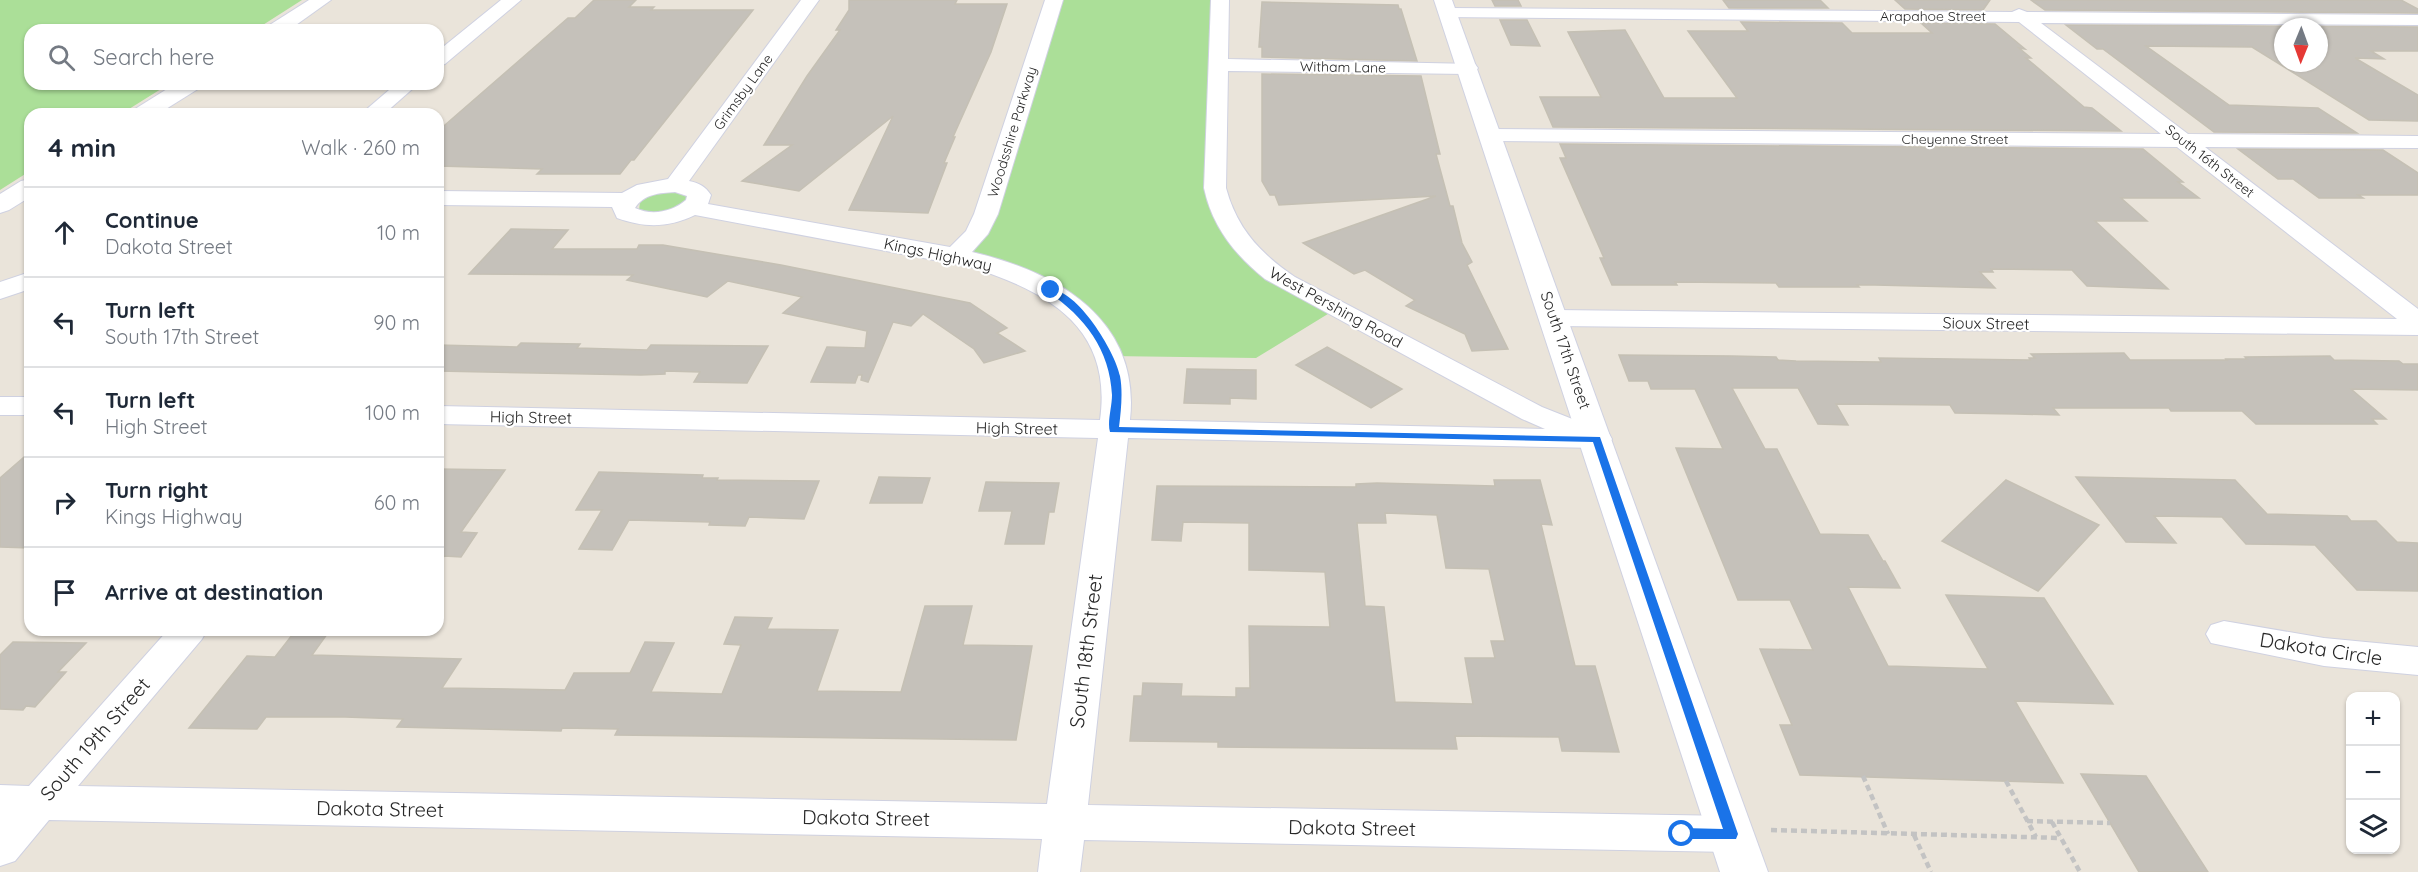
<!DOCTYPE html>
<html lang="en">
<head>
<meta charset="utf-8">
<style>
	:root { --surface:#fff; --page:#f6f6f7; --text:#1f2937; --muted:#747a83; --line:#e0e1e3 }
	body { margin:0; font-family:Quicksand,sans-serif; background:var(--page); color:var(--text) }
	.controls { position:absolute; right:18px; bottom:18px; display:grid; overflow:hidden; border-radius:12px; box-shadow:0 2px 4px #0004 }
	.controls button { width:54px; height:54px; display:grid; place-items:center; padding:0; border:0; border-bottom:2px solid var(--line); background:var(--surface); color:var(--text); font:30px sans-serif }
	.compass { position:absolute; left:2274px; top:18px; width:54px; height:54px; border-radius:50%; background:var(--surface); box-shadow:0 2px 4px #0004; rotate:181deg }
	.stop { position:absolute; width:18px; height:18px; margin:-14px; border:4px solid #1a73e8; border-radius:50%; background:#fff }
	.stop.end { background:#1a73e8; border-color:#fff; box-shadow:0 2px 6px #0008 }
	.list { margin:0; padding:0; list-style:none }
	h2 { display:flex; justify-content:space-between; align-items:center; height:78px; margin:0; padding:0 24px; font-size:26px }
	h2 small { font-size:20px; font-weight:400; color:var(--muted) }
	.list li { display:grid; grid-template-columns:39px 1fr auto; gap:18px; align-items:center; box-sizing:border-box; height:90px; padding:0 24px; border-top:2px solid var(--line) }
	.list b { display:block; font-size:22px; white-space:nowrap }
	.list p { margin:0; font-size:20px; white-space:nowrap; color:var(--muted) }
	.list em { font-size:20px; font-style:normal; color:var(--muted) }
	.icon { flex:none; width:33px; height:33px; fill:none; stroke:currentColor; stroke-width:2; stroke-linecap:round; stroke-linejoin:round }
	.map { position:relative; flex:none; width:2418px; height:872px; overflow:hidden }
	.search { position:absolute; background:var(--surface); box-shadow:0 2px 4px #0004; left:24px; top:24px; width:420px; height:66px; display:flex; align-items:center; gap:15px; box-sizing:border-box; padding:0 21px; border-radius:18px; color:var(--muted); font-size:22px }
	.panel { position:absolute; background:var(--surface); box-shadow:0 2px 4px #0004; left:24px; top:108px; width:420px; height:528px; border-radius:18px }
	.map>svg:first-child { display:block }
	.green { fill:#abdf98 }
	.building { fill:#c5c1ba; stroke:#c5c0b4; stroke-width:1.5; fill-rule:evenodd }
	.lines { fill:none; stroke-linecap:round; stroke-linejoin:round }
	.street-casing { stroke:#cfd1e1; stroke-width:2 }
	.secondary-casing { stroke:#cfd1e1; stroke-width:2 }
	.path-far1 { stroke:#c3c3c3; stroke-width:2; stroke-dasharray:3 2; stroke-linecap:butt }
	.path { stroke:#c3c3c3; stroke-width:4.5; stroke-dasharray:6 4; stroke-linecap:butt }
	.street { fill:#fff; fill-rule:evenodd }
	.secondary { fill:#fff; fill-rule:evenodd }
	.route { fill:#1a73e8 }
	.labels { text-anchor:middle; stroke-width:4.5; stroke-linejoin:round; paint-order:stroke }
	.far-street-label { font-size:14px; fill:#282828; stroke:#fff }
	.street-label { font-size:16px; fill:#282828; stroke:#fff }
	.near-street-label { font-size:20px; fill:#282828; stroke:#fff }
</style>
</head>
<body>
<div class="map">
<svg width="2418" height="872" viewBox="0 0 2418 872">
	<rect width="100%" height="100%" fill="#eae4da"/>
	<!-- green -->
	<g class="green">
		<path d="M0,0H302L255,30H30V84H169L121,114H30V171L0,190Z"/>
		<path d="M1054,0H1220L1215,139L1231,229L1336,309L1256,358L1110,356L1072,305L956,255L967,245Z"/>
		<path d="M673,191L689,196V200C675,209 656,220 639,210L640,202L649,195Z"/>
	</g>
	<!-- building -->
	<g class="building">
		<path d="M594,0H636L629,7H654L651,10H753L634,160H631L620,174H537L542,169L438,166V131L568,18H575Z"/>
		<path d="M849,0H957L955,4H1007L991,52L953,137H955L944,163H947L928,213L849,210L893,116L799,191L742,181L792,145H764L807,76L840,30H836L849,10Z"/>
		<path d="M1492,0H1518L1521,6H1495Z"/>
		<path d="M1723,0H1820L1828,8H1729Z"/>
		<path d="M1895,0H1990L1983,10L1905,9Z"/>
		<path d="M2031,0H2401L2418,9V13L2045,10Z"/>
		<path d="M1262,2L1398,5L1399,9H1401L1417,61L1262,57V47H1259Z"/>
		<path d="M1500,20H1527L1540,46L1511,45Z"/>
		<path d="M1741,22L1842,23L1852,33H1932L1921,23L1995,24L2025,49L2019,48L2031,58H2026L2084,107L2092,108L2121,131L1553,127L1540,97H1601L1568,32L1625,30L1664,98H1737L1688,31H1748Z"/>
		<path d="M2066,25L2418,27V51H2371L2384,59L2355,58L2418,95V121L2369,120L2252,47L2146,46L2229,105L2318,108L2357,133L2214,132L2103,49H2097ZM2283,27H2319V63H2283Z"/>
		<path d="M1262,74L1421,76L1440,154H1436L1450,206H1453L1462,243L1472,262L1467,265L1508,349L1472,351L1465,334L1406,306L1415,300L1365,270L1354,274L1303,243L1436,196L1279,205L1275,195H1270L1262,181Z"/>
		<path d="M1560,144L2143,149L2183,182H2178L2199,198H2121L2147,221H2095L2168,289L2087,286L2072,270L1991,269L1993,272H1980L1995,288L1875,285H1857L1859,287H1779L1776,283L1675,282L1677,285H1612L1600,258H1604L1560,158H1566Z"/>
		<path d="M2238,149L2383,150L2418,173V195H2358L2363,198H2319L2293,179H2278Z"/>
		<path d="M511,229L568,230L552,249H637L639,245H663L781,265L970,303L1007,328L997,333L1025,351L984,363L974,349L923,314L911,326L893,322L868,382L861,380L862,375H858L855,383L811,382L827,347L865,348L867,331L783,313L802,297L728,281L707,297L627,280L633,275L469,274Z"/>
		<path d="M521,343L580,344L577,348L647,350L651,345L768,346L747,383L694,382L700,372L665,371V374L641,375L438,371V345L517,347Z"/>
		<path d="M1327,347L1402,389L1371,408L1296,365Z"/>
		<path d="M2124,353L2130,360H2227L2226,359H2247L2245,357L2330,356L2334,360L2399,361L2403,364H2418V390L2351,389L2386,419H2372L2377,424H2256L2242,411H2171L2169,408H2053L2059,415L2017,414L1955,413L1950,405L1836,404L1848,425L1818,424L1798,388H1732L1765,449H1777L1820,534L1868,535L1883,561H1885L1900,588L1848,587L1888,666L1988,669L1946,595L2044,598L2113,704L2015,701L2063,783L1800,775L1780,725H1792L1760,649L1813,650L1790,600H1738L1676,448L1723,449L1695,389H1651L1648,381H1629L1619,355L1732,356L1776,357L1778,360L1796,361L1881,362L1879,358L2030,360L2029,358H2035L2031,354Z"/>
		<path d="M1187,369L1256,370V399L1230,398V404L1184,403Z"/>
		<path d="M30,452V548L0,547V478Z"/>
		<path d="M438,469L505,470L461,532L477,533L461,557L444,556L438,566Z"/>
		<path d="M599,472L703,475L702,478H718L717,480L819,481L804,519L749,517L745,526L709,525L710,522L629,520L612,550L579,549L602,510H576Z"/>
		<path d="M879,477L930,478L922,503H870Z"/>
		<path d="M2076,477L2235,480L2267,514L2347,516L2351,521H2376L2397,542L2418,543V591L2357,590L2315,545L2246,544L2222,517L2154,516L2176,543L2126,542Z"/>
		<path d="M1494,480H1540L1552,525L1541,524L1575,666H1595L1619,752L1562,751L1559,737L1455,736L1457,749L1218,747V742L1130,741L1134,696H1142L1143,683L1182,684L1181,696L1236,697V688H1250L1249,626L1330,627L1325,572L1249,570V523L1183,522L1181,541L1152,540L1157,486L1356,487V484L1377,483L1495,486ZM1385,513L1437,515L1446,568L1489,569L1505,641H1491L1495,658H1465L1473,704L1395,702L1384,607L1365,606L1357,523H1386Z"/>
		<path d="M2006,480L2099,525L2038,591L1942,541Z"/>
		<path d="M986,482L1059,483L1054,512H1049L1044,544H1005L1012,511H979Z"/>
		<path d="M925,606H972L963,645L1032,646L1016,740L615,735L618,729L562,728L561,731L397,727L403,719L345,717H266L257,729L189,728L247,656L275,657L296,630H330L312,655L461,659L442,688L565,690L574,673H630L645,642L674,643L651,692L722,694L741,645L724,644L735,617L772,618L767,629L838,630L817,691L901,692Z"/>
		<path d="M13,642L86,643L58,672H66L35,707L26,706L23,710L0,709V655Z"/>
		<path d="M2081,774L2146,776L2208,872H2139Z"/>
	</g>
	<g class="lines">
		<!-- street casing -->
		<g class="street-casing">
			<g id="street">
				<path d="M501,0H521L445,64L438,66V51Z"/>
				<path d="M801,0H819L689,181C699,183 705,186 711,195L708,204L950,247L966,231L974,214L1045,0H1063L998,214L988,234L972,252C1058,272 1141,320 1130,420L1545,429L1522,419L1265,279C1234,254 1212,226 1204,188L1211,0H1229L1228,59L1475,64L1478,68L1475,72L1468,74L1228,71L1226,188C1237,229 1261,254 1295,277L1542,407L1590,426L1592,430L1608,432L1612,439L1608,446L1597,448L1128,438L1088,805L1731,816L1746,821L1752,834L1746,847L1731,852L1084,840L1080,872H1038L1042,839L49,820L15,861L0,866V785L29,786L168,630H207L202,639L78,786L1047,804L1098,438L438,424V406L1100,420C1113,327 1048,292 971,267L695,215C668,228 645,228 617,218L612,207L438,205V191L622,193L637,185L668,179ZM675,192L687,196L686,200C672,212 652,216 635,208C644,194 659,193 675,192Z"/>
				<path d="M1448,8L2012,12L2019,9L2027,12L2418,15V25L2041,23L2188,134L2418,136V148L2205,147L2418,309V335L1555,326L1546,324L1542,318L1546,312L1555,310L2397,319L2177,147L1492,141L1485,139L1481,135L1485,131L1492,129L2161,134L2019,22L1442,17L1439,13L1442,9Z"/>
				<path d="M396,84H418L384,114H361Z"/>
				<path d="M30,272V289L0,299V282Z"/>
				<rect x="0" y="397" width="30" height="18"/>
				<path d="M2224,621L2324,638L2418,647V675L2324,666L2211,643L2206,634L2211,625Z"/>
			</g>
		</g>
		<!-- secondary casing -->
		<g class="secondary-casing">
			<g id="secondary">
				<path d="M309,0H331L289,30H265L268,26Z"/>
				<path d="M1434,0H1452L1768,872H1720Z"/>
				<path d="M175,84H201L198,89L158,114H132L135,109Z"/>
				<path d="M30,179V197L9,210L0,213V194L21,181Z"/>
			</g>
		</g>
		<!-- path-far1 -->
		<path class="path-far1" d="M104,114L110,110"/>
		<!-- path -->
		<g class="path">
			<path d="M1863,776L1888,834"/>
			<path d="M2006,781L2036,837"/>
			<path d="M2027,821L2110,823"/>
			<path d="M2052,822L2080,872"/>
			<path d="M1771,830L2061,838"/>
			<path d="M1914,835L1931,872"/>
		</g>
		<!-- street -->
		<use href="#street" class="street"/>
		<!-- secondary -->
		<use href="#secondary" class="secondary"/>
	</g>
	<!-- route -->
	<path class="route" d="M1048,289C1076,287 1115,351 1120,376C1123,392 1121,411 1119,427L1600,437L1738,834L1736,839H1682L1677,838L1675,834L1677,830L1682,828L1723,829L1593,442L1110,432C1107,422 1112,407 1112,395C1110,350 1085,317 1048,292Z"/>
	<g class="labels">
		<!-- far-street labels -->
		<g class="far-street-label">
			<text x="1933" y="21">Arapahoe Street</text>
			<text transform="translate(1343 67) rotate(1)" y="5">Witham Lane</text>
			<text transform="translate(743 92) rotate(-54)" y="5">Grimsby Lane</text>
			<text transform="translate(1012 132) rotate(-73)" y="5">Woodsshire Parkway</text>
			<text x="1955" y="144">Cheyenne Street</text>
			<text transform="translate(2210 161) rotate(38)" y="5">South 16th Street</text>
		</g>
		<!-- street labels -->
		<g class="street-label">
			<text transform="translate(938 254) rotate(12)" y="6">Kings Highway</text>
			<text transform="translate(1336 307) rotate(29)" y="6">West Pershing Road</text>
			<text transform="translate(1986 323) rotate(1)" y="6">Sioux Street</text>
			<text transform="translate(1566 350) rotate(71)" y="6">South 17th Street</text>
			<text transform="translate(531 417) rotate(1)" y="6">High Street</text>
			<text transform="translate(1017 428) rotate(1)" y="6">High Street</text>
		</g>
		<!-- near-street labels -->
		<g class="near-street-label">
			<text transform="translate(2321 649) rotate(9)" y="7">Dakota Circle</text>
			<text transform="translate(1086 651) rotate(-83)" y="7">South 18th Street</text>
			<text transform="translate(95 739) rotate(-49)" y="7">South 19th Street</text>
			<text transform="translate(380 809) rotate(1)" y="7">Dakota Street</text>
			<text transform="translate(866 818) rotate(1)" y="7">Dakota Street</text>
			<text transform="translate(1352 828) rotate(1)" y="7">Dakota Street</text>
		</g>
	</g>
</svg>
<div class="controls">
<button>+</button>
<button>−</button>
<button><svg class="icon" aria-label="layers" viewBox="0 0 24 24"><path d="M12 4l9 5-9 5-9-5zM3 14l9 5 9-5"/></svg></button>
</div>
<svg class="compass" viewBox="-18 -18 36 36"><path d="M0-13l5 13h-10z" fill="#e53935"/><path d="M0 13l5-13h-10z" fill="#747a83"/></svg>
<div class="stop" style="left:1682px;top:834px"></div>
<div class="stop end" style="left:1051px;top:290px"></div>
<div class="search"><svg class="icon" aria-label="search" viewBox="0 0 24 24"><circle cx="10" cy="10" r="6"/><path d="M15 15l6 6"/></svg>Search here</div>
<section class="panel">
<h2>4 min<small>Walk · 260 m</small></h2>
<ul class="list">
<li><svg class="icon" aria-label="ahead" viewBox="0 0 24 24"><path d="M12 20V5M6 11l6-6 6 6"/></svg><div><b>Continue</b><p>Dakota Street</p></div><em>10 m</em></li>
<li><svg class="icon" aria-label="left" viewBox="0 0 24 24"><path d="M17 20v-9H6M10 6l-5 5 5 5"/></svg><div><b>Turn left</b><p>South 17th Street</p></div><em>90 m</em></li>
<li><svg class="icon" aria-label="left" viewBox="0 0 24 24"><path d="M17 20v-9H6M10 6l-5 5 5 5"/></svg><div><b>Turn left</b><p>High Street</p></div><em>100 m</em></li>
<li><svg class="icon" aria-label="right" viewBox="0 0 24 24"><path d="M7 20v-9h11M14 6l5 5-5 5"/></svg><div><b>Turn right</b><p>Kings Highway</p></div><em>60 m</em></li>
<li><svg class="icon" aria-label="arrive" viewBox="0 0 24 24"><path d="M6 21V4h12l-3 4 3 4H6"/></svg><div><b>Arrive at destination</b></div></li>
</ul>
</section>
</div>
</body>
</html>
